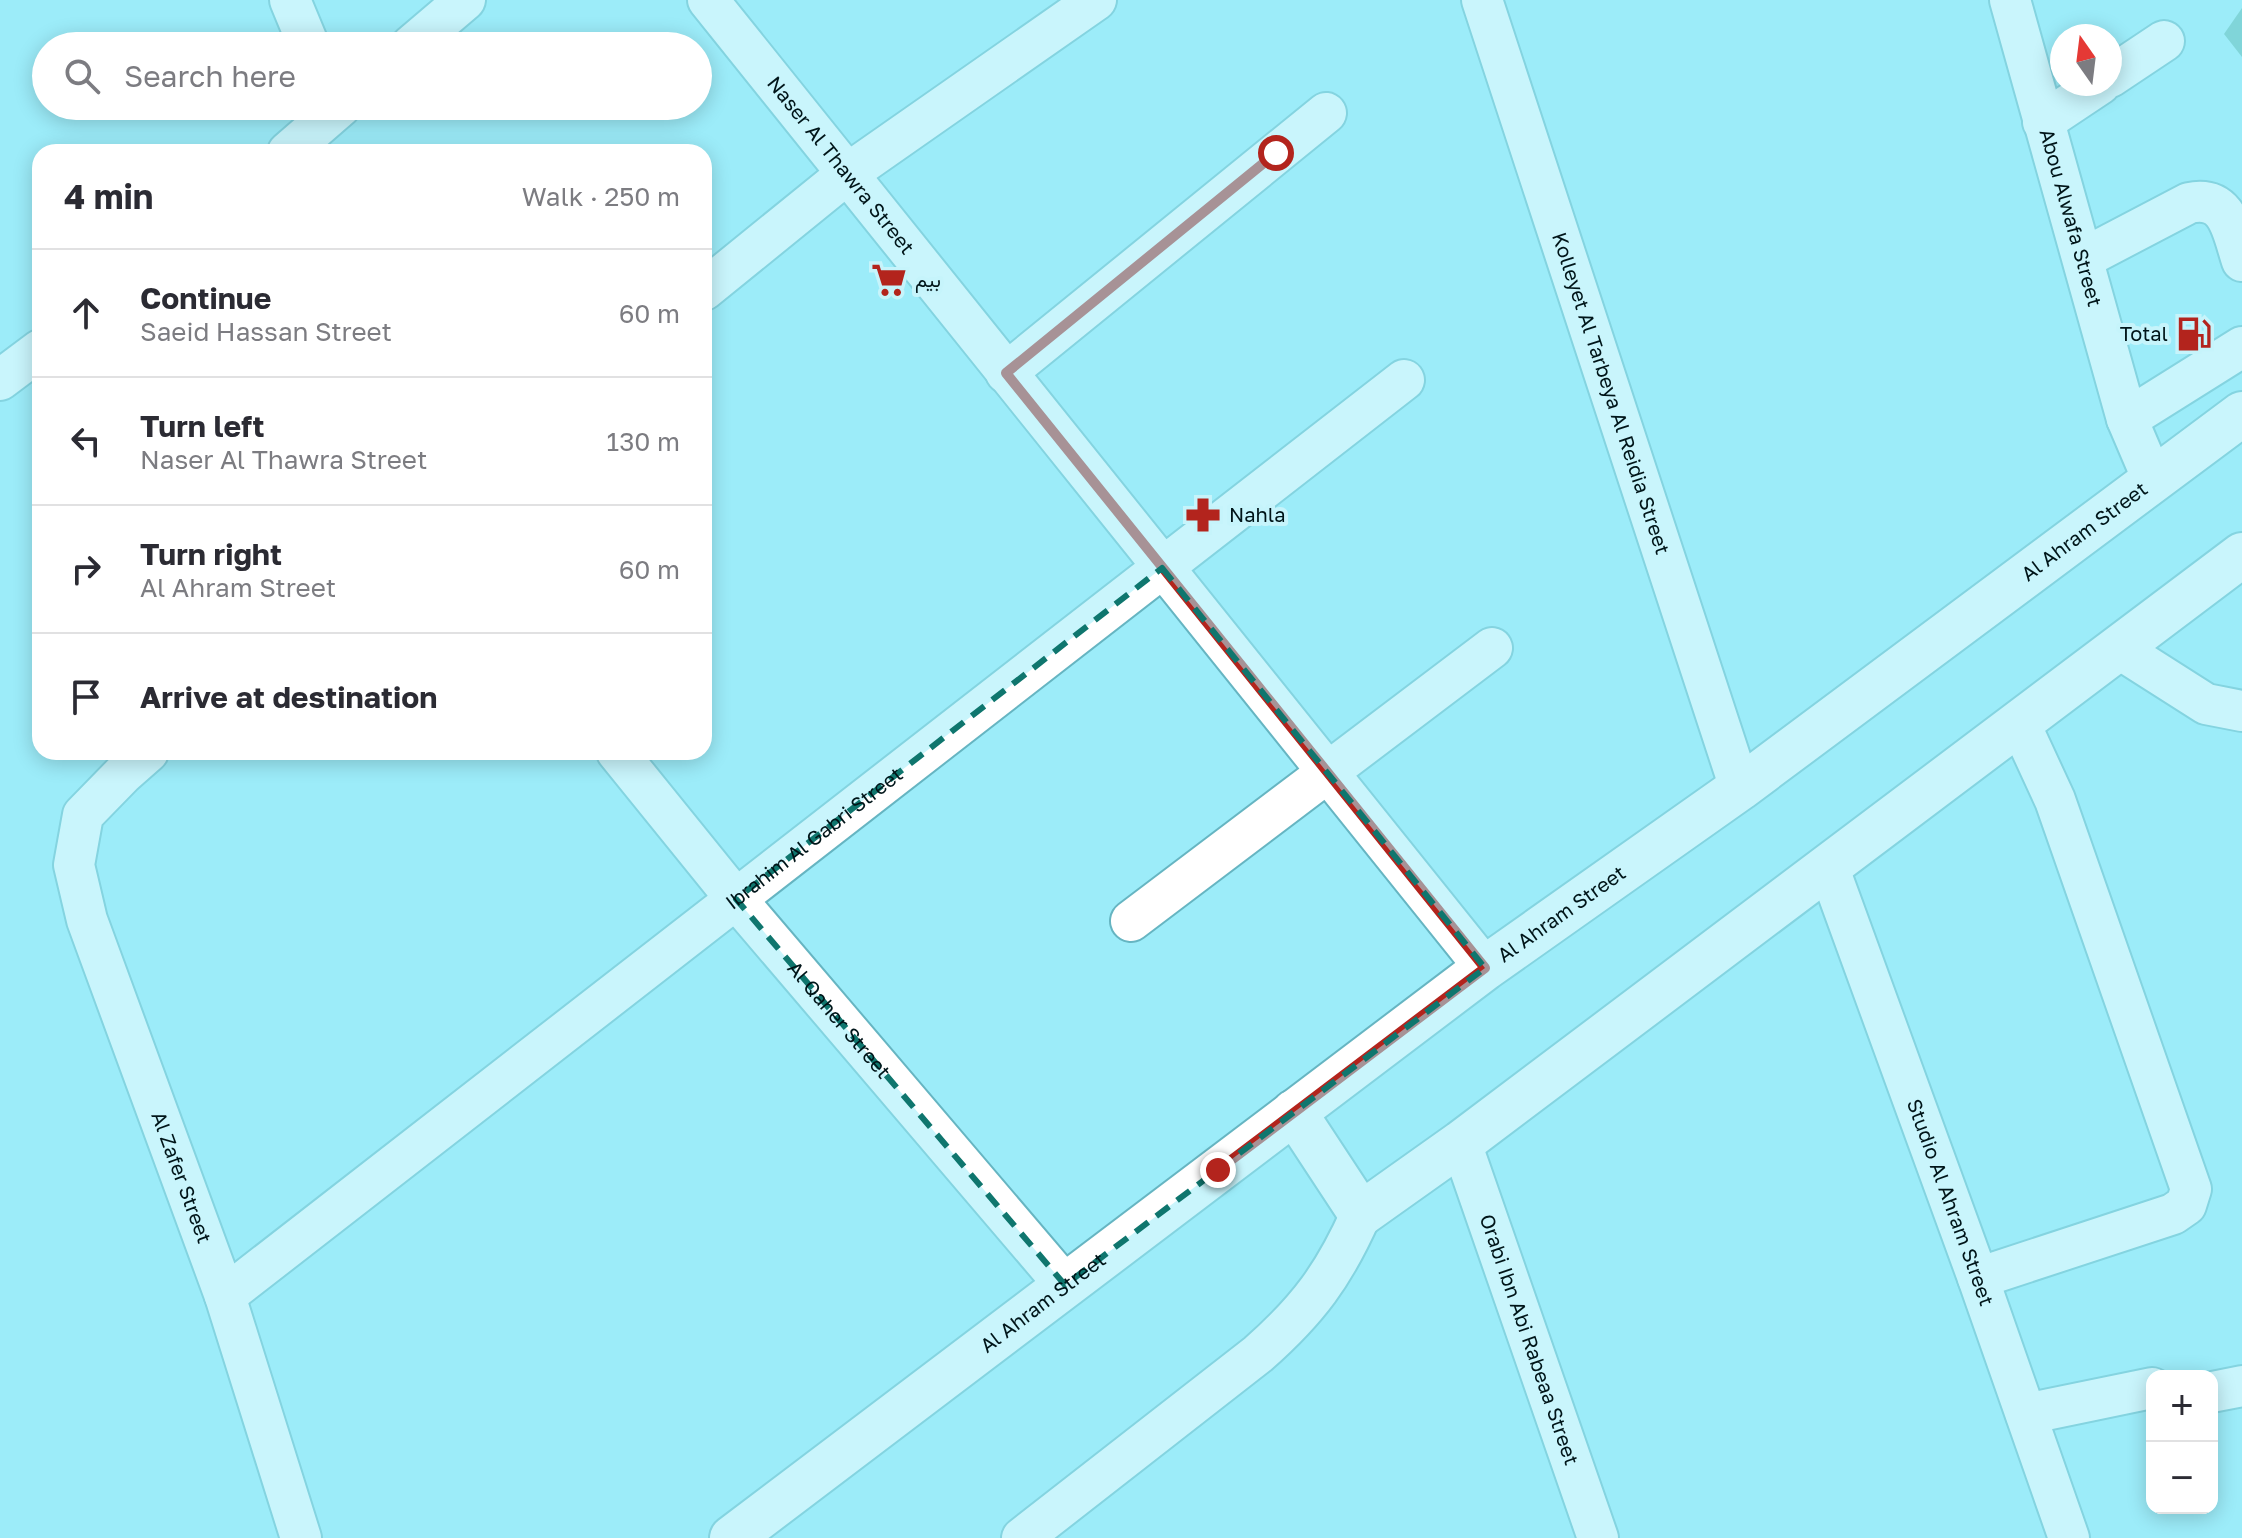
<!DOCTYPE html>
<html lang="en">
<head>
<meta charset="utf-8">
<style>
	:root { --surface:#fff; --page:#f2f2f3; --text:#2b2b33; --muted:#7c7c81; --line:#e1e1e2 }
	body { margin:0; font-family:"Golos Text",Vazirmatn,sans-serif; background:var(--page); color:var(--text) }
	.controls { position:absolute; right:24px; bottom:24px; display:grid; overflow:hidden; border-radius:16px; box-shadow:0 4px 20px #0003 }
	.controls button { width:72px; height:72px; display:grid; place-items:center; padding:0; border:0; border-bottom:2px solid var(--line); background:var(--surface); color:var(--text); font:40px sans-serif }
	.compass { position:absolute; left:2050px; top:24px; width:72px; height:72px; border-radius:50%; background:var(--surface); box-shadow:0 4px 20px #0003; rotate:346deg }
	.stop { position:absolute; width:24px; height:24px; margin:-18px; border:6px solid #b3241d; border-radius:50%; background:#fff }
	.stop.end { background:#b3241d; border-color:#fff; box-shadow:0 2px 8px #0008 }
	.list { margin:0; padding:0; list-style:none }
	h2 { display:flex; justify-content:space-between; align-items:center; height:104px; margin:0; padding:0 32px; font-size:34px }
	h2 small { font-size:26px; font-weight:400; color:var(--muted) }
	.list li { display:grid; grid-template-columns:52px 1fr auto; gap:24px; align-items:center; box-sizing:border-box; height:128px; padding:0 32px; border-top:2px solid var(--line) }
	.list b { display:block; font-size:30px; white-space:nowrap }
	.list p { margin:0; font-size:26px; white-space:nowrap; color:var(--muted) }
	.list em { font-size:26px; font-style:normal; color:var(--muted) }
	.icon { flex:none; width:44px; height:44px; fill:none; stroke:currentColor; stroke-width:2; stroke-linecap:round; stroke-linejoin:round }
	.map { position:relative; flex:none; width:2242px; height:1538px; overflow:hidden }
	.search { position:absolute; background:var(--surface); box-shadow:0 4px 20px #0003; left:32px; top:32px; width:680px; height:88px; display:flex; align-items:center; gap:20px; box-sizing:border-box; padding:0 28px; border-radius:44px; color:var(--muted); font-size:30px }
	.panel { position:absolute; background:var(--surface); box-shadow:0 4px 20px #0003; left:32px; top:144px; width:680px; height:616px; border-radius:24px }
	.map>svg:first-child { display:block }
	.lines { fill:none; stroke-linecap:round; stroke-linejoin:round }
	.minor-casing { stroke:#66b5c2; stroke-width:44 }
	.major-casing { stroke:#66b5c2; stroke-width:48 }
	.minor { stroke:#fff; stroke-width:40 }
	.major { stroke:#fff; stroke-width:44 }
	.wall { fill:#5eb9b1 }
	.route { stroke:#b3241d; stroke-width:10 }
	.marked { fill:none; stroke:#0f766e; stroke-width:6; stroke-dasharray:16 10; stroke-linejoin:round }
	.labels { text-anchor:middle; stroke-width:8; stroke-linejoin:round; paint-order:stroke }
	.street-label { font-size:20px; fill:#001519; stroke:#c6f4fb }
	.poi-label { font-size:20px; fill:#001519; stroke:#c6f4fb; text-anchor:start }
</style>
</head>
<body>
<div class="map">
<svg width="2242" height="1538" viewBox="0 0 2242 1538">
	<rect width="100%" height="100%" fill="#9cecf9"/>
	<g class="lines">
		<!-- minor casing -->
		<g class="minor-casing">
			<g id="minor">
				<path d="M290,0L309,46"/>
				<path id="s1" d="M708,0L1485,968"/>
				<path id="s2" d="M1482,0L1740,788"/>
				<path id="s3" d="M2010,0L2127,419L2153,480"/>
				<path d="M411,46L465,0"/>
				<path d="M2110,77L2164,41"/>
				<path d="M2043,122L2100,84"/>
				<path d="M288,152L341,106"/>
				<path d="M2084,258L2189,203C2229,195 2232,231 2242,261"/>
				<path d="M704,290L847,174L1096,0"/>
				<path d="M1006,373L1326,113"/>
				<path d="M0,380L40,350"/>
				<path d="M2127,419L2242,347"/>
				<path d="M2118,648L2206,704L2242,711"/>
				<path id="s4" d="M148,752L123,774L83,815L74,865L87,920L225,1296L301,1538"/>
				<path id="s5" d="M617,752L736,899L1065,1285"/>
				<path id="s6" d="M1828,866L1978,1278L2069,1538"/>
				<path d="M1131,921L1492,648"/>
				<path id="s7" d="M1461,1143L1598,1538"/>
				<path d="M1978,1278L2173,1214L2186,1205L2191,1189L2055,800L2019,722"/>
				<path id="s8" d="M225,1296L1404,380"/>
				<path d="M2212,1392L2242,1386"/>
				<path d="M2026,1414L2152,1388"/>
				<path d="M1022,1538L1258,1354C1308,1310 1334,1275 1361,1214"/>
			</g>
		</g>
		<!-- major casing -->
		<g class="major-casing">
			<g id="major">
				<path d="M1294,1112L1361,1214L1461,1143L2242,555"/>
				<path id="s9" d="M732,1538L1485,968L1740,788L2242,414"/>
			</g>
		</g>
		<!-- minor -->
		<use href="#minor" class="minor"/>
		<!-- major -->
		<use href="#major" class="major"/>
	</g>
	<!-- wall -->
	<path class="wall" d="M2242,8V57L2224,34Z"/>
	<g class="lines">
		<!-- route -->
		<path class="route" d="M1218,1170L1485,968L1006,373L1276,153"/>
	</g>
	<!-- marked area -->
	<path d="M0 0H2242V1538H0ZM1162,568L1485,968L1065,1285L736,899Z" fill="#9cecf9" fill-opacity=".55" fill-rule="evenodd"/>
	<path class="marked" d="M1162,568L1485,968L1065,1285L736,899Z"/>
	<!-- icons -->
	<defs>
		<g id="supermarket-bare" transform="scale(2.76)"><path d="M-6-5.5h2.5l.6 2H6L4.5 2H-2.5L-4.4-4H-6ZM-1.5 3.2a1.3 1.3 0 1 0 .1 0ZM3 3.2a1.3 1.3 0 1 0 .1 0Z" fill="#b3241d" stroke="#c6f4fb" stroke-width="2.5" paint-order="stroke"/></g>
		<g id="fuel-bare" transform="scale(2.76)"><path d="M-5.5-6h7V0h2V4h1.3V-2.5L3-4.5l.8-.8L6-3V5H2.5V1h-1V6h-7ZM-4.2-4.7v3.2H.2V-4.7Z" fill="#b3241d" stroke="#c6f4fb" stroke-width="2.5" paint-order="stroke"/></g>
		<g id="pharmacy-bare" transform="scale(2.76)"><path d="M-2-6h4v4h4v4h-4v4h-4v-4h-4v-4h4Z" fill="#b3241d" stroke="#c6f4fb" stroke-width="2.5" paint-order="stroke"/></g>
	</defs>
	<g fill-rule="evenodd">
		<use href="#supermarket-bare" x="889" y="280"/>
		<use href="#fuel-bare" x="2194" y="334"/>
		<use href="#pharmacy-bare" x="1203" y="515"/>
	</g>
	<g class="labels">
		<!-- street labels -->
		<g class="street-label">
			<text dy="7" stroke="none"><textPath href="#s1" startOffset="212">Naser Al Thawra Street</textPath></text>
			<text dy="7" stroke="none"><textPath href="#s3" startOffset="226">Abou Alwafa Street</textPath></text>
			<text dy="7" stroke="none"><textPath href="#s2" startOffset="414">Kolleyet Al Tarbeya Al Reidia Street</textPath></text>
			<text dy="7" stroke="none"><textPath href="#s9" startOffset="1686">Al Ahram Street</textPath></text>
			<text dy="7" stroke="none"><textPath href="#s8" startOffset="746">Ibrahim Al Gabri Street</textPath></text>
			<text dy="7" stroke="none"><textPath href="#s9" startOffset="1038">Al Ahram Street</textPath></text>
			<text dy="7" stroke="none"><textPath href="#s5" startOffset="348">Al Qaher Street</textPath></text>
			<text dy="7" stroke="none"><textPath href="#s4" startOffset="472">Al Zafer Street</textPath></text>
			<text dy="7" stroke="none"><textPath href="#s6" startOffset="358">Studio Al Ahram Street</textPath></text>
			<text dy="7" stroke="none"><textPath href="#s9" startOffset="390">Al Ahram Street</textPath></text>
			<text dy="7" stroke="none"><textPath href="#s7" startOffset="208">Orabi Ibn Abi Rabeaa Street</textPath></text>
		</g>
		<!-- poi labels -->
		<g class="poi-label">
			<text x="915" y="287">بيم</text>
			<text x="2168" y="341" text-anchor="end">Total</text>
			<text x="1229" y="522">Nahla</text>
		</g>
	</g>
</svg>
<div class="controls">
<button>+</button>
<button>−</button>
</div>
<svg class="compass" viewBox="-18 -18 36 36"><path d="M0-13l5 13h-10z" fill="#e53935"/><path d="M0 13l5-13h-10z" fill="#7c7c81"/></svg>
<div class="stop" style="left:1276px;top:153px"></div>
<div class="stop end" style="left:1218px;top:1170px"></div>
<div class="search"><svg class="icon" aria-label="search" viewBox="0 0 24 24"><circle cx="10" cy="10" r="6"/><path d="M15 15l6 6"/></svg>Search here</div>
<section class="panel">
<h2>4 min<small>Walk · 250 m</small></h2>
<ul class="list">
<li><svg class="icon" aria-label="ahead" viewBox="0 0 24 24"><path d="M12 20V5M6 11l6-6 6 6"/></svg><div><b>Continue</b><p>Saeid Hassan Street</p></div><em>60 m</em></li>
<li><svg class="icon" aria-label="left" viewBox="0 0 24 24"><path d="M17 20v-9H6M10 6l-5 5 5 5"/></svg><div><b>Turn left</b><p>Naser Al Thawra Street</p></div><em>130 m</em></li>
<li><svg class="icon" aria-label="right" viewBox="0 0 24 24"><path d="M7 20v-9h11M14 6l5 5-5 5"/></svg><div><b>Turn right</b><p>Al Ahram Street</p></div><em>60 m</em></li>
<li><svg class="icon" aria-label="arrive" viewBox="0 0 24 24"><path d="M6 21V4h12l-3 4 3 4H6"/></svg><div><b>Arrive at destination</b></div></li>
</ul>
</section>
</div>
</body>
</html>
